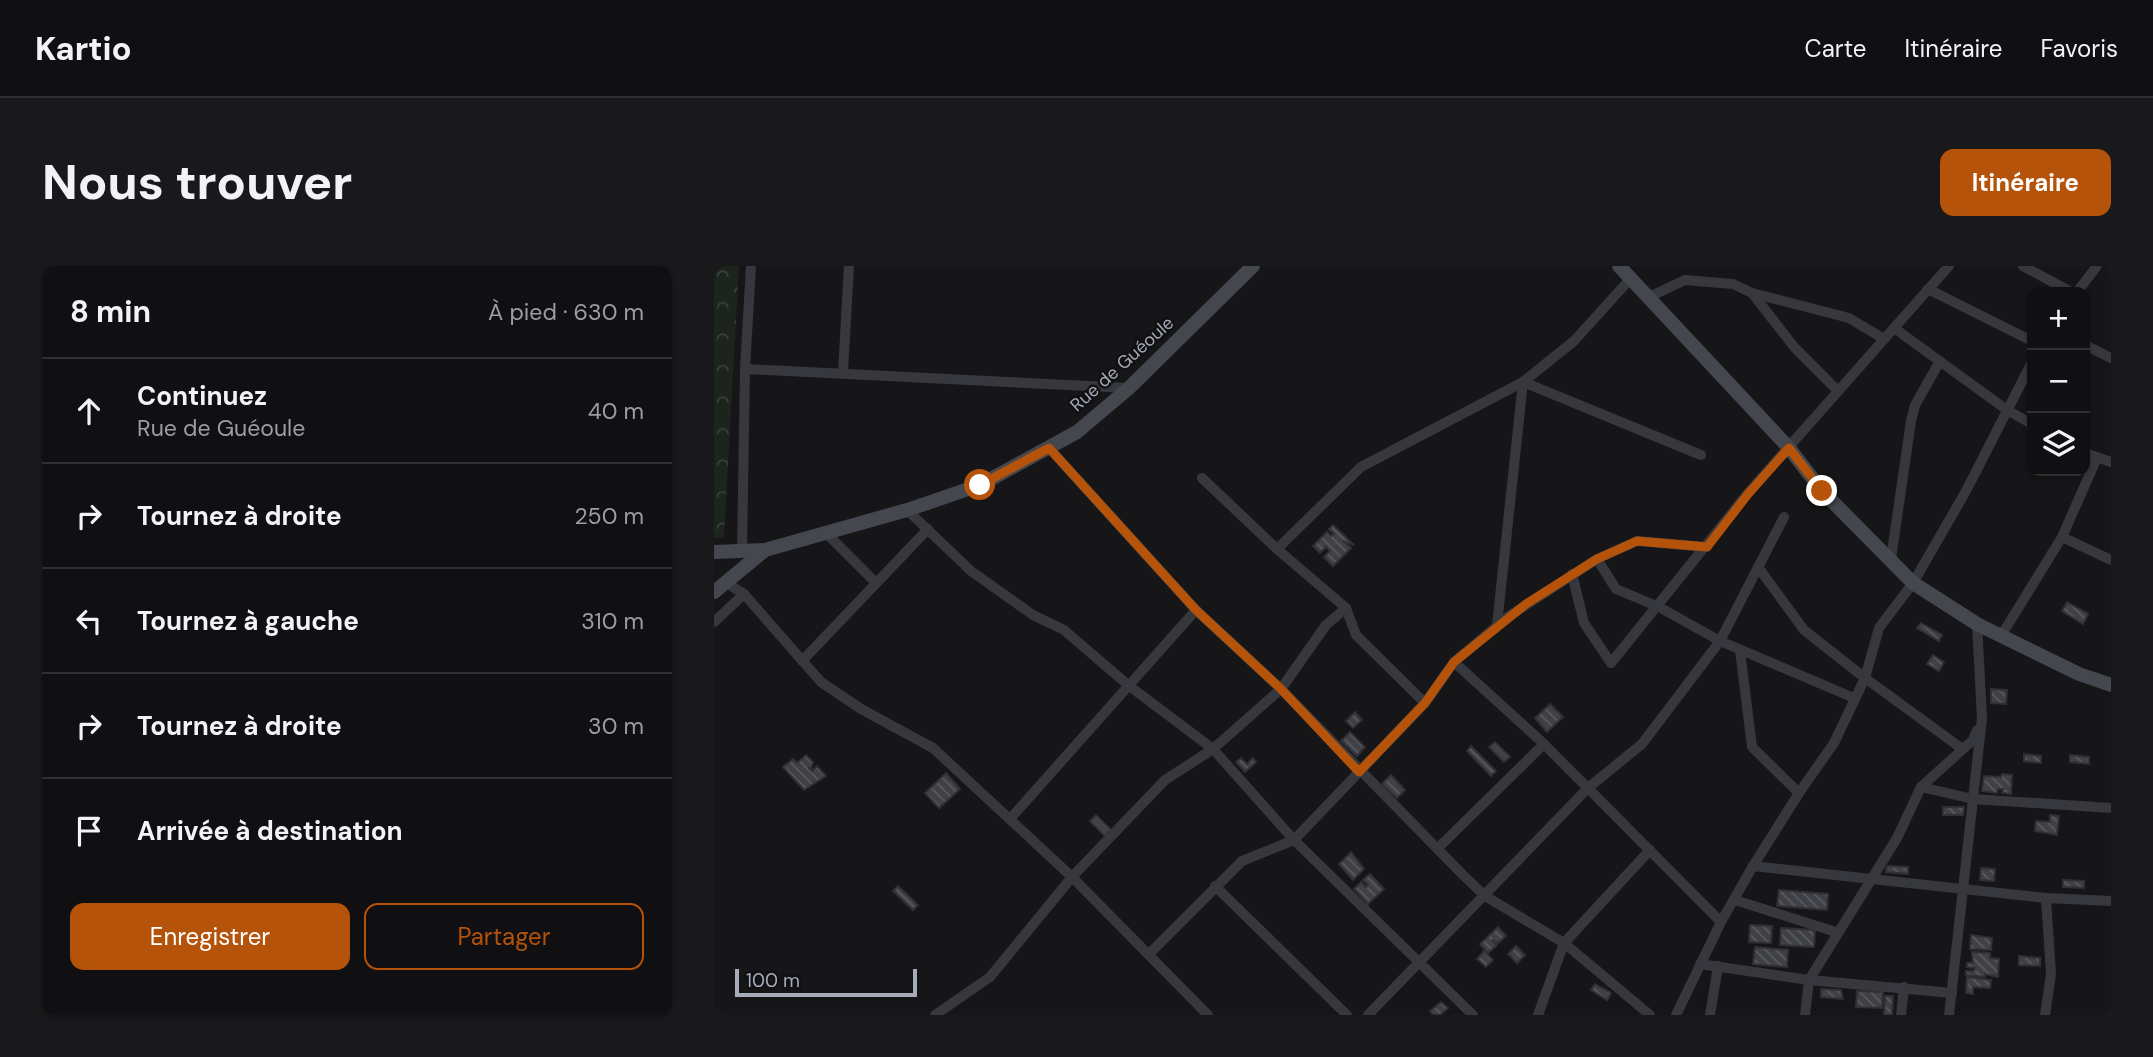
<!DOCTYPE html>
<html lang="fr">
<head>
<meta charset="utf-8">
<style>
	:root { --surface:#101013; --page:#19191c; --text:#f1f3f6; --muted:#9c9da0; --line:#303033; --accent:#b45309 }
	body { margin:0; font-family:"DM Sans",sans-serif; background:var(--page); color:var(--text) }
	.controls { position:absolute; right:21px; top:21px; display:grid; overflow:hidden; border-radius:14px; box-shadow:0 2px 5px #0004 }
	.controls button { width:63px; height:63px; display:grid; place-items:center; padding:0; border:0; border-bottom:2px solid var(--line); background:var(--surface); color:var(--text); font:35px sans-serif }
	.scale { position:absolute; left:21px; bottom:18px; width:182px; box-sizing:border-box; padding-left:7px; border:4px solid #a7acba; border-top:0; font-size:19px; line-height:24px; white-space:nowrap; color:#a7acba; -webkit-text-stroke:5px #111114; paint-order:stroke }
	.stop { position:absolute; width:21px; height:21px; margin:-16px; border:5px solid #b45309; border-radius:50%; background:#fff }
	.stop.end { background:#b45309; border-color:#fff; box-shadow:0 2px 7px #0008 }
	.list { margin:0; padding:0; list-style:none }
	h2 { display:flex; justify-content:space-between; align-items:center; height:91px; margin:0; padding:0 28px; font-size:30px }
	h2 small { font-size:23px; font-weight:400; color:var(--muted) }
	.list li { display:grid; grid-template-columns:46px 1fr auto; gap:21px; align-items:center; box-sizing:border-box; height:105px; padding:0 28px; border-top:2px solid var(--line) }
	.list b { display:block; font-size:26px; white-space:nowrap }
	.list p { margin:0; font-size:23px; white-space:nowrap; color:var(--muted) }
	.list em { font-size:23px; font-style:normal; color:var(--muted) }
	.actions { display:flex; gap:14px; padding:21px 28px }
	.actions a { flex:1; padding:16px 0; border:2px solid var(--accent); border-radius:14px; text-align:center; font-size:24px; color:var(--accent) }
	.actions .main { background:var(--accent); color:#fff }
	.icon { flex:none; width:38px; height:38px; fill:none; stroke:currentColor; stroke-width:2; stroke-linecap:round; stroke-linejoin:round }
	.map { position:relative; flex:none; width:1397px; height:749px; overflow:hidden; border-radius:14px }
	header { display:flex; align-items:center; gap:42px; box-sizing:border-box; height:98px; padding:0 35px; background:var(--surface); border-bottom:2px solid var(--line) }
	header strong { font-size:33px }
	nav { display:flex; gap:38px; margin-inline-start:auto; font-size:24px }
	.intro { display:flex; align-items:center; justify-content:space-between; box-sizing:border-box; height:168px; padding:0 42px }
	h1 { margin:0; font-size:49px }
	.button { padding:18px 32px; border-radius:14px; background:var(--accent); color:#fff; font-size:24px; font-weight:700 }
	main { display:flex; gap:42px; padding:0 42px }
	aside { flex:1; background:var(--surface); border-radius:14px; box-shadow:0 2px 5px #0004 }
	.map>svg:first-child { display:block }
	.park { fill:url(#park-crowns) }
	.building { fill:url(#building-back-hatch); stroke:#303035; stroke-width:2 }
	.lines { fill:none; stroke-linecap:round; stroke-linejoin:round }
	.street { stroke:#37383e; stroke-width:10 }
	.secondary { stroke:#45474e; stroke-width:14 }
	.route { stroke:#b45309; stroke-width:9 }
	.labels { text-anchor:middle; stroke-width:5; stroke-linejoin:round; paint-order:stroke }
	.street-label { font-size:18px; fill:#a7acba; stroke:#111114 }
</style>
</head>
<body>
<header>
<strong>Kartio</strong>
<nav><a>Carte</a><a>Itinéraire</a><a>Favoris</a></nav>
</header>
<div class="intro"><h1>Nous trouver</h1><a class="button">Itinéraire</a></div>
<main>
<aside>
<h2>8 min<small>À pied · 630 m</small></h2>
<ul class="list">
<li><svg class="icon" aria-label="ahead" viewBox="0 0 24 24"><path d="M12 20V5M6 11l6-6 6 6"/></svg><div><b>Continuez</b><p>Rue de Guéoule</p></div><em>40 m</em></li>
<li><svg class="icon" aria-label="right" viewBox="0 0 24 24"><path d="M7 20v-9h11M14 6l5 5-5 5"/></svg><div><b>Tournez à droite</b></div><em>250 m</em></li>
<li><svg class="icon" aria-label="left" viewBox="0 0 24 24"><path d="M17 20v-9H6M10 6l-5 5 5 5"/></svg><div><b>Tournez à gauche</b></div><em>310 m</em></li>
<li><svg class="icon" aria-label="right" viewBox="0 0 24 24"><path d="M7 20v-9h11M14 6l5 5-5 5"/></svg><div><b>Tournez à droite</b></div><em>30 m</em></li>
<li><svg class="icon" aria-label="arrive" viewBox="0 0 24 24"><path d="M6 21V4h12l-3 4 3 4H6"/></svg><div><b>Arrivée à destination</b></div></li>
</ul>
<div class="actions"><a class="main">Enregistrer</a><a>Partager</a></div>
</aside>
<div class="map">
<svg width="1397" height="749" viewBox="0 0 1397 749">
	<defs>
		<pattern id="park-crowns" width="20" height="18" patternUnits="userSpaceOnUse" patternTransform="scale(1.75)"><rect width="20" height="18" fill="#1c241d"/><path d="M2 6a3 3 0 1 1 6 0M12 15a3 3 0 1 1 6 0" fill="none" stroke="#3a413c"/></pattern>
		<pattern id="building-back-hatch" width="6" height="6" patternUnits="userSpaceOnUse" patternTransform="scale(1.75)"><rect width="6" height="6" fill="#404146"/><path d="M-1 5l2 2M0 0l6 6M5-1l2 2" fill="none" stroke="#595a5f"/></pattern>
	</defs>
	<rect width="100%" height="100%" fill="#161619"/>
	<!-- park -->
	<path class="park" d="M0,0H25L10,271L0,272Z"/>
	<!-- building -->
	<g class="building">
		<path d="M619,259L640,279L629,275L637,282L619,300L610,291L616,285L612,281L606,287L599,280L613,266L617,270L620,268L615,263Z"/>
		<path d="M1353,336L1374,348L1369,358L1348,345Z"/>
		<path d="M1207,357L1228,369L1225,375L1203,362Z"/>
		<path d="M1219,389L1230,396L1225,405L1213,398Z"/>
		<path d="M1277,423L1293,424L1292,438L1277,437Z"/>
		<path d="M836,438L849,451L833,466L821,452Z"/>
		<path d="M641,446L648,454L639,462L632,455Z"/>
		<path d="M636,466L651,481L643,490L627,475Z"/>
		<path d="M781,476L796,491L790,496L775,481Z"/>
		<path d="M757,480L782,505L777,510L753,485Z"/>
		<path d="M1310,488L1327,490V497L1310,495Z"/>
		<path d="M92,489L99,496L97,503L94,501L98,505L103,500L112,510L90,524L69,501L79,493L83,497Z"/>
		<path d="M1356,489L1375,491V498L1356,496Z"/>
		<path d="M527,492L533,498L539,492L542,496L531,506L522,496Z"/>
		<path d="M232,507L246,523L225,542L211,527Z"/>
		<path d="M1288,508L1298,509L1297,528L1288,527L1289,523H1284L1283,527L1268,525L1270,510L1287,511Z"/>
		<path d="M677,509L691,524L683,532L668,518Z"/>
		<path d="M1229,541H1250L1249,549H1229Z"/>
		<path d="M382,549L397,564L391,570L376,555Z"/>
		<path d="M1336,549L1345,550L1343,569L1321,565L1322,555L1336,556Z"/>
		<path d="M637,586L650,603L639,614L625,598Z"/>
		<path d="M1173,600L1194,601V608L1172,606Z"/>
		<path d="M1267,602L1281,603L1280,615L1266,614Z"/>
		<path d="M656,608L670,623L654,638L640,623L647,616L652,621L654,619L649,614Z"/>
		<path d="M1349,614L1370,615V622L1349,621Z"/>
		<path d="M184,620L204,639L199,644L179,625Z"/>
		<path d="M1065,624L1114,628L1113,644L1063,640Z"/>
		<path d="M1036,659L1058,660L1057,677L1035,676Z"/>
		<path d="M784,661L792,670L784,677L778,674L783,679L774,687L766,678Z"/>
		<path d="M1067,662L1101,664L1100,681L1066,679Z"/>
		<path d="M1257,669L1278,672L1277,684L1256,683Z"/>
		<path d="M802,680L811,689L803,697L794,688Z"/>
		<path d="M1041,681L1074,684L1073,701L1039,698Z"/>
		<path d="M770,685L779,694L772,701L763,693Z"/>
		<path d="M1258,686L1276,687V692L1285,693L1284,711L1271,708V711L1252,709V705H1260L1261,702L1253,701V697H1259Z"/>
		<path d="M1305,690L1326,692V700L1305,699Z"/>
		<path d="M1253,711L1277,714L1276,722L1259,721V728L1252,727Z"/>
		<path d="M881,718L897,727L893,734L877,724Z"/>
		<path d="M1107,723L1127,724L1129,733L1107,731Z"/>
		<path d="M1143,725L1169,726L1168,742L1142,741Z"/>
		<path d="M1171,730H1179L1178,749H1170Z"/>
		<path d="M727,736L734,742L726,749H719L716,745Z"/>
	</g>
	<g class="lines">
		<!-- street -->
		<g class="street">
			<path d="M1309,0L1357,26"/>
			<path d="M1214,23L1318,75"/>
			<path d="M1363,26L1383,0"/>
			<path d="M1038,27L1081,82L1124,125"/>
			<path d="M937,30L971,14L1019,18L1038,27L1135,52L1170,73"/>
			<path d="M1180,62L1235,0"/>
			<path d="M1371,79L1397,92"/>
			<path d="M31,103L415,122"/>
			<path d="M129,106L135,0"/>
			<path d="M335,182L482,344L567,423L749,609L771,630L850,677L936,749"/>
			<path d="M1371,187L1397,196"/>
			<path d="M488,212L563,283L632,342L642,369L711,437"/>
			<path d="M193,244L257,305L319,349L350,364L414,419L499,483L580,574L759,749"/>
			<path d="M113,268L162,317"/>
			<path d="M1348,271L1397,294"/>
			<path d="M563,283L647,201L809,116L987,189"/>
			<path d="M28,285L31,103L37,0"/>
			<path d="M883,293L902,323L945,341L1006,375L1140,432"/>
			<path d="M1177,293L1197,155L1201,139L1226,95"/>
			<path d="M1044,301L1090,364L1151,412L1247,482"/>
			<path d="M858,308L870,357L897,397L1034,227L1180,62L1293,144L1318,158"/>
			<path d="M11,316L30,328L107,416L147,443L219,482L358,611L494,749"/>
			<path d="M0,356L30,328"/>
			<path d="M783,359L809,116L860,75L917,12"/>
			<path d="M1287,370L1348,271L1382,194"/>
			<path d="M1026,384L1038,481L1085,527"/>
			<path d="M88,395L214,263"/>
			<path d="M740,396L830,478L1007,656"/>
			<path d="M1207,521L1259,533L1397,542"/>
			<path d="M296,553L482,344"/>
			<path d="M724,582L830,478"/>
			<path d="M1039,600L1332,632L1397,635"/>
			<path d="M501,620L633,749"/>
			<path d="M1021,634L1122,666"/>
			<path d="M436,687L528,595L580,574L711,437L740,396L792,352L883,293L923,275L993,281"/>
			<path d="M986,698L1095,714L1238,727"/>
			<path d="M221,749L276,711L358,611L451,514L499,483L567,423L612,359L632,342"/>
			<path d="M654,749L874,522L928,478L1006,375L1070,251"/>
			<path d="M824,749L850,677L936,584"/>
			<path d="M962,749L1007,656L1039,600L1085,527L1120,477L1151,412L1165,362L1199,317L1252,225L1318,96"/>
			<path d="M996,749L1004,700"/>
			<path d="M1091,749L1095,714L1183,572L1207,521L1259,474L1263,464"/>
			<path d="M1187,749L1190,721"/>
			<path d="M1235,749L1268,452L1263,358"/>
			<path d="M1331,749L1337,708L1332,632"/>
		</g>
		<!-- secondary -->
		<g class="secondary">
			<path d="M905,0L1075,182L1108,225L1199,317L1263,358L1365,408L1397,419"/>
			<path d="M0,286L51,284L193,244L266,219L363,166L415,122L539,0"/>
			<path d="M0,326L51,284"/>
		</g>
	</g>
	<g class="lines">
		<!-- route -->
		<path class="route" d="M266,219L335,182L482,344L567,423L645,506L711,437L740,396L812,338L883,293L923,275L993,281L1034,228L1075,182L1108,225"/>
	</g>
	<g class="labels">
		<!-- street labels -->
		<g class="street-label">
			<text transform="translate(408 98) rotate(-42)" y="6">Rue de Guéoule</text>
		</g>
	</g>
</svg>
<div class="controls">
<button>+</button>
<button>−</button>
<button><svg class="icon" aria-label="layers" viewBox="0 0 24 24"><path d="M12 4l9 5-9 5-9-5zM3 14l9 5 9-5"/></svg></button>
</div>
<div class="scale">100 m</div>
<div class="stop" style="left:266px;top:219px"></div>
<div class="stop end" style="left:1108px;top:225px"></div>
</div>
</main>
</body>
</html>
